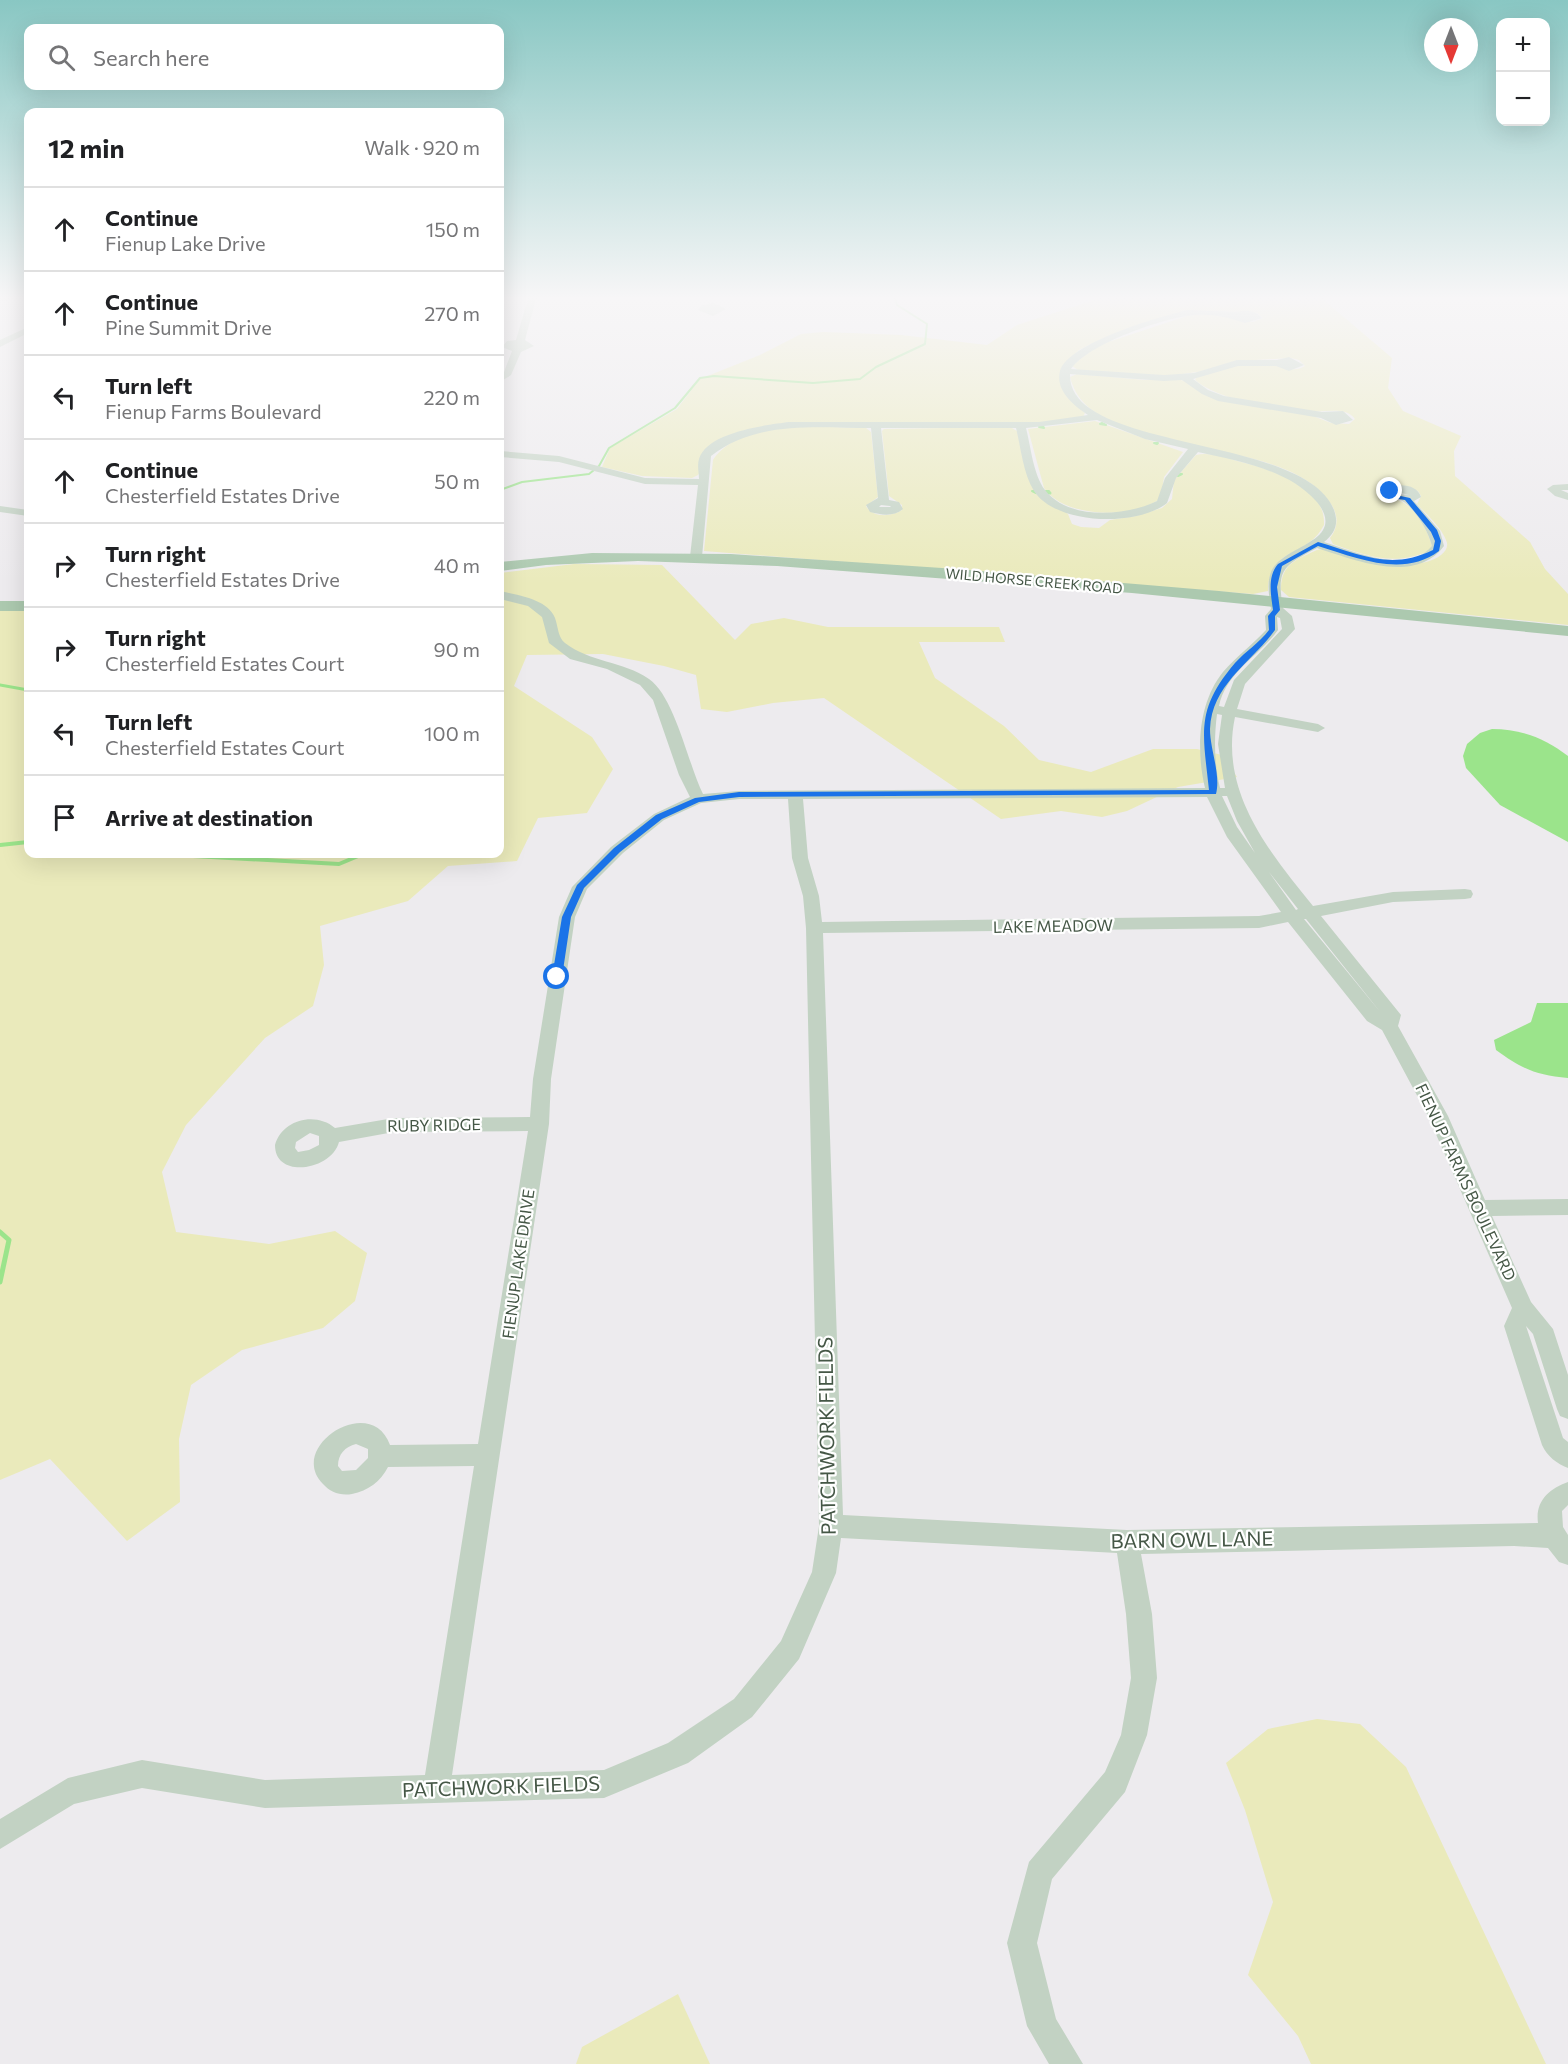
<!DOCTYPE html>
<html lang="en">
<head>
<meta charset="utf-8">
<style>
	:root { --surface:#fff; --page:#f2f2f2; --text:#202124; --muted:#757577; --line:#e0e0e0 }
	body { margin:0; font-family:Commissioner,sans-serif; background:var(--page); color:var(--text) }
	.controls { position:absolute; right:18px; top:18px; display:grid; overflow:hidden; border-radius:12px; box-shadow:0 6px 24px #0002 }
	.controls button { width:54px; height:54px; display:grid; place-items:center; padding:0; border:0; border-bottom:2px solid var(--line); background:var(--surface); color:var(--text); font:30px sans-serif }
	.compass { position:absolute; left:1424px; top:18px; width:54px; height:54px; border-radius:50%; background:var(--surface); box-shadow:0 6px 24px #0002; rotate:180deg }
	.stop { position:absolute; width:18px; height:18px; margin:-14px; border:4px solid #1a73e8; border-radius:50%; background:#fff }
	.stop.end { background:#1a73e8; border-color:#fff; box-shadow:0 2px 6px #0008 }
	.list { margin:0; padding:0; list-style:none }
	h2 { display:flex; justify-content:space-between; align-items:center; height:78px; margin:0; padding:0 24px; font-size:26px }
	h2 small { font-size:20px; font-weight:400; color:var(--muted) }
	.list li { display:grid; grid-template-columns:39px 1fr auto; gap:18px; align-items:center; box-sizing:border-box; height:84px; padding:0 24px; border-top:2px solid var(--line) }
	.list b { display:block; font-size:22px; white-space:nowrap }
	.list p { margin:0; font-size:20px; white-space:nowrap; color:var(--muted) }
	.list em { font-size:20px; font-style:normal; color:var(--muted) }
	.icon { flex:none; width:33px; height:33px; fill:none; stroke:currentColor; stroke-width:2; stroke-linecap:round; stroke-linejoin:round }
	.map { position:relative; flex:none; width:1568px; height:2064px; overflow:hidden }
	.search { position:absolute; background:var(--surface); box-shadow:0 6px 24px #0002; left:24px; top:24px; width:480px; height:66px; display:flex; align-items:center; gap:15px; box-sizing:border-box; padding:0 21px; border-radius:12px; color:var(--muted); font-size:22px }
	.panel { position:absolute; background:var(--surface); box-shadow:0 6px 24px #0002; left:24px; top:108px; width:480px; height:750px; border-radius:12px }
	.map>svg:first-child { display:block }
	.green { fill:#eaeabb }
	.water { fill:#9be48b }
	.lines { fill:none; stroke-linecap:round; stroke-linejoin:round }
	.stream-far3 { stroke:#9be48b; stroke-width:2 }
	.stream-far2 { stroke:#9be48b; stroke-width:3 }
	.stream-far1 { stroke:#9be48b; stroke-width:4 }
	.stream { stroke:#9be48b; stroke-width:5 }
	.minor { fill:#c2d2c3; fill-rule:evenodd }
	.major { fill:#acc9af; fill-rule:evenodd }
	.route { fill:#1a73e8 }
	.labels { text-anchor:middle; stroke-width:4.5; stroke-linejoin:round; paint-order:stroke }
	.far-street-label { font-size:14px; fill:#455746; stroke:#fff }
	.street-label { font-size:16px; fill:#455746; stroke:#fff }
	.near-street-label { font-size:20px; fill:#455746; stroke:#fff }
</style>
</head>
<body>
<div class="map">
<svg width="1568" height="2064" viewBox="0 0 1568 2064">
	<rect width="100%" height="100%" fill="#edebee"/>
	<!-- green -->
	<g class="green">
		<path d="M1110,295H1318L1392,358L1388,388L1403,411L1461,436L1454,451L1455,476L1530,542L1545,569L1568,594V625L1289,597L1281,590C1281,570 1289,563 1306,555C1311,553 1317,549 1323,549C1356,551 1413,577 1441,555C1446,551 1449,546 1446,540C1441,527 1426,514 1417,504L1421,496L1418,491L1404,486H1386L1383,492C1389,500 1397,498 1404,503C1420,514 1428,532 1433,549C1396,567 1370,557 1333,544L1330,538C1338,528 1339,516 1331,504C1301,458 1217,453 1168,441C1150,436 1128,430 1112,422C1090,411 1076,400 1070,377L1077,374L1145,380L1176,379L1185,381L1205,393L1313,416L1331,423L1349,424L1355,419C1345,406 1326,413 1311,411C1276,407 1223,403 1195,380L1197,377C1220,370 1244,361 1268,364C1281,365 1292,374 1305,366L1299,360L1291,358L1237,361L1204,371L1169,376L1078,370L1072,366L1096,346L1187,316L1213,313L1253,322L1263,318L1257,313L1248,312L1190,311L1093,343L1079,350L1062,367L1060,380L1067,397L1085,413L1083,417L1042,423L789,422L720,440L698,475L692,478L642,476L602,467L610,448L677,409L700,379L760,355L801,334L823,332L901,335L987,345L1017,325Z"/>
		<path d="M1095,421L1183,452L1164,477L1161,498C1135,519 1065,519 1044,488L1028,429Z"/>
		<path d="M797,426L866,428L871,432L878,497L866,506C873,518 891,517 902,510V505L889,496L882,431L884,429L1010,427L1017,431L1033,488L1068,514L1072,524L1081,527L1099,528L1110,520L1136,516L1162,508L1172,499L1174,480L1196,455C1209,452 1224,457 1237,461C1269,469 1326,484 1324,525C1307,559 1268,546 1268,591L1253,594L704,551L713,460C731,433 767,430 797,426Z"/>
		<path d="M574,564L662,565L735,640L751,624L784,618L828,627H999L1005,642H919L935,678L1004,726L1039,760L1091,772L1153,749H1197L1222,755L1237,777L1178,787L1127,811L1102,817L1061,811L1001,819L824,698L773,703L727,712L701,709L696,675L664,666L603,654L527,655L514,686L592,737L613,769L587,813L538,818L517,861L448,866L408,901L320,926L324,965L313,1006L265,1038L186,1125L162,1172L176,1232L269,1244L335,1231L367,1253L355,1301L323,1328L242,1350L191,1385L179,1439L180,1502L127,1541L50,1459L0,1480V611H28V854H500V573Z"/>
		<path d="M1317,1719L1360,1724L1406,1767L1546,2064H1311L1298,2036L1248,1975L1273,1902L1245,1810L1226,1763L1268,1729Z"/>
		<path d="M678,1994L710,2064H576L582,2047Z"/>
	</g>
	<!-- water -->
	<g class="water">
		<path d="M1492,729C1521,729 1545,738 1568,756V842L1500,805L1466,768L1463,756L1467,744L1480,733Z"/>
		<path d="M1537,1003H1568V1078C1536,1075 1522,1069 1496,1050L1494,1040L1531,1022Z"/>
	</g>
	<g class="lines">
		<!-- stream-far3 -->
		<g class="stream-far3">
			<path d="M1102,423L1106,425L1100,424Z"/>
			<path d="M1043,426L1044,428L1039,427Z"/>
			<path d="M1154,443H1158L1157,444Z"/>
			<path d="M1179,474H1182L1178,476Z"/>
			<path d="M500,490L522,482L589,474L599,466L609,448L675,408L700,378L714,376L813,383L860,379L876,367L925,344L927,324L897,305L894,295"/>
			<path d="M1032,491H1035L1036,493Z"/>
			<path d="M1046,491H1049L1050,493H1047Z"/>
		</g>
		<!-- stream-far2 -->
		<g class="stream-far2">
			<path d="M1047,493H1050"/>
			<path d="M0,685L28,690"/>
		</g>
		<!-- stream-far1 -->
		<g class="stream-far1">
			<path d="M0,845L28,842"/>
			<path d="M157,854L339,864L363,854"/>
		</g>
		<!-- stream -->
		<path class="stream" d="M0,1232L9,1240L0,1282"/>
		<!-- minor -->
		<g class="minor">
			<path d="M0,295H28V298L0,301Z"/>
			<path d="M529,295H537L525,340L534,346L521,352L511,375L500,382V375L504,372L512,351L502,347L507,341L516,340Z"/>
			<path d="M714,303L726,309L713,316L698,310L702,305Z"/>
			<path d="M1188,310L1237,312C1245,309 1257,311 1262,318L1245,323C1226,317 1215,314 1195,315C1165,317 1088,344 1071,369L1164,375L1194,373L1237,360H1277L1289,357L1304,365L1289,371L1276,366H1238L1193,379L1208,390L1224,396L1322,412L1343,411L1353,420L1336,425L1321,418L1218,401L1202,394L1182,380L1164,381L1070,374C1067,452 1304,434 1334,510C1339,524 1335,533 1324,542C1355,552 1408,575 1432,546C1428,531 1417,512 1404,502C1396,496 1392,501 1384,491C1394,482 1417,483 1421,497L1414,501L1440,531L1444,546C1415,585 1355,560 1317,548C1284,566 1276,568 1283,608L1292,616L1295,629L1245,684L1237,709L1318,724L1325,728L1318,732L1235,717C1219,792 1270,853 1313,906L1393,892L1465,889L1471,890L1473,894L1471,898L1465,899L1393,902L1321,916L1401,1015L1398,1026L1448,1116L1485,1200L1568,1199V1215L1492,1216L1531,1302L1553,1329L1568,1375V1419L1560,1416L1557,1409L1533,1334L1526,1326L1563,1438L1568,1442V1468C1557,1464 1547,1456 1542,1445L1504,1326L1512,1308L1428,1116L1382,1030L1367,1021L1288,922L1259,928L823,933L843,1515L1127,1530L1538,1523C1535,1501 1549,1489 1568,1482V1505L1562,1511L1563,1527L1568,1535V1565L1559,1562L1548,1548L1514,1546L1141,1554L1152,1614L1157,1678L1147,1735L1125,1792L1052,1879L1037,1943L1056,2019L1083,2064H1049L1027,2026L1007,1943L1029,1862L1105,1772L1121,1735L1131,1678L1126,1614L1117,1553L841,1538L836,1573L799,1659L752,1717L688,1763L604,1798L265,1808L142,1788L74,1804L0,1849V1819L68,1778L142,1760L265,1780L425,1775L474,1466L388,1467C381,1481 368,1491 352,1494C340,1496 330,1492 323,1484C286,1447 371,1392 390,1445L478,1444L528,1131L394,1132L339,1142C332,1170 275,1180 275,1145C282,1120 315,1111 335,1128L394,1118L530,1117L533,1079L559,917L572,887L611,847L654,814L690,797L679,775L653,700L640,685L607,669L570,659L549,643L542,617L528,606L500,599V591C517,595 548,599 555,618C558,626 558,638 565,643C589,662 623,661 649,679C675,697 688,764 703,794L739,791L1205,788C1196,750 1198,703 1223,672C1236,657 1252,645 1266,630L1265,616L1271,609C1264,569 1271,563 1305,545C1311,541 1319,537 1323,530C1329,520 1323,509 1316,501C1287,469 1238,461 1198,452L1176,478L1167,503C1137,527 1056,525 1034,491C1023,473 1021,448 1016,428H881L889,500L899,502L903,509C893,517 882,515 870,512L866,505L878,498L871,428C816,428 757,420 711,456L702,557L696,561L690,557L698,485L645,484L559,462L500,457V451L559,456L645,478L699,479C699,473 697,465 699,459C707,432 766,425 789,422H1039L1088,415C1073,405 1055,390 1060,371C1068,343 1161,316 1188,310ZM1097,420L1145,439L1188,449L1165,478L1157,501C1126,516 1069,521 1045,490C1033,474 1031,447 1026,428ZM1397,492L1409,495L1398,494ZM881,505L890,506L891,507H879ZM1277,617L1280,618L1282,629L1234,680L1224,707L1219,706C1226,672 1259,656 1278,630ZM1217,714L1222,715L1218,744L1225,788H1220C1214,763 1214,738 1217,714ZM1222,796H1227L1237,821L1255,853L1237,827ZM1207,797L1227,837L1281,912L1259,916L822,922L819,896L808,858L803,799ZM739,799H788L792,858L803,896L806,928L819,1526L812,1572L781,1641L734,1699L668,1743L604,1770L452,1775L549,1124L551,1079L575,917L587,889L623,853L664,820L701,803ZM1269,872L1298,909L1296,910ZM1304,919H1306L1381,1013ZM310,1133L319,1136V1145L309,1150L298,1152L295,1148L296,1142ZM356,1444L368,1449V1458L356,1470L342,1471L338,1466C338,1454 345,1447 356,1444Z"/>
			<path d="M28,327V333L0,347V340Z"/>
			<path d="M1568,484V490H1561L1568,493V500L1555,496L1547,489L1553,485Z"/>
			<path d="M0,506L28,510V516L0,512Z"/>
		</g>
		<!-- major -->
		<g class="major">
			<path d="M592,553L731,554L957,569L1219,591L1568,626V636L1132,593L777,566L638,561L546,565L500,571V562Z"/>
			<rect x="0" y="601" width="28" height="10"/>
		</g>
	</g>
	<!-- sky -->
	<linearGradient id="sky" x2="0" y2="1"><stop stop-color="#89c7c3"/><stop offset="0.51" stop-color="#f7f6f7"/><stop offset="1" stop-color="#f7f6f7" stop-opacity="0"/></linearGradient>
	<rect width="1568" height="584" fill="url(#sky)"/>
	<!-- route -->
	<path class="route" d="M1388,489H1392L1396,495L1410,498L1437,530L1441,541L1439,551C1403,578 1357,558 1318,546L1282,566L1277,587L1280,610L1275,616V630C1251,663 1212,684 1210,729C1210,750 1221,774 1216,794L739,797L699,802L662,819L620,852L584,888L571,917L562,977L557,980L552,977L562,917L577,885L614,848L656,815L695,798L739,792L1209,790C1203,733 1195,710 1235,663C1246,651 1259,643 1269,630L1268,616L1273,610C1271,595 1267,577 1278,564L1318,542C1360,554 1390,571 1433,550L1435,541L1431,532L1405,500L1392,498Z"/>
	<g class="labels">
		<!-- far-street labels -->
		<g class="far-street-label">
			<text transform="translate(1034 581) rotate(5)" y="5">WILD HORSE CREEK ROAD</text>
		</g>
		<!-- street labels -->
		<g class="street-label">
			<text transform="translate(1053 926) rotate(-1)" y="6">LAKE MEADOW</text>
			<text transform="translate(434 1125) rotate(-1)" y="6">RUBY RIDGE</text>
			<text transform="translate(1466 1182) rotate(65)" y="6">FIENUP FARMS BOULEVARD</text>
			<text transform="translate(518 1264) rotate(-82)" y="6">FIENUP LAKE DRIVE</text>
		</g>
		<!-- near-street labels -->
		<g class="near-street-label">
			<text transform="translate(827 1436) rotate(-91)" y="7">PATCHWORK FIELDS</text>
			<text transform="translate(1192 1540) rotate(-1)" y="7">BARN OWL LANE</text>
			<text transform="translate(501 1787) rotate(-2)" y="7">PATCHWORK FIELDS</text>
		</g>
	</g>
</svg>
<div class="controls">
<button>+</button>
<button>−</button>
</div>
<svg class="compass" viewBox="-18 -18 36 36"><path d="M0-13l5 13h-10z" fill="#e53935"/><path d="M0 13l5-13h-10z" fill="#757577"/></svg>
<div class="stop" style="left:557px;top:977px"></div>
<div class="stop end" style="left:1390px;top:491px"></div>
<div class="search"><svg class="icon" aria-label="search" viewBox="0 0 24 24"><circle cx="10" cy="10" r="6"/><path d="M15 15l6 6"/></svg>Search here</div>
<section class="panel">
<h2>12 min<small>Walk · 920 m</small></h2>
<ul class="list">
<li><svg class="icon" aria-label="ahead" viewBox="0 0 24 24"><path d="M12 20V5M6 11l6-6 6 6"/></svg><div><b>Continue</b><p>Fienup Lake Drive</p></div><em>150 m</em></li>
<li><svg class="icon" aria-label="ahead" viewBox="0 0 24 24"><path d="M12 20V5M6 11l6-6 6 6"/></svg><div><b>Continue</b><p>Pine Summit Drive</p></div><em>270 m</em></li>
<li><svg class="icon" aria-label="left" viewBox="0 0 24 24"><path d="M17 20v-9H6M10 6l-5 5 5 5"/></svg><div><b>Turn left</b><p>Fienup Farms Boulevard</p></div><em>220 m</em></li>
<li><svg class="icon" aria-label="ahead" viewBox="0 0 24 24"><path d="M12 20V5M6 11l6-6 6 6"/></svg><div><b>Continue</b><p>Chesterfield Estates Drive</p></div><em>50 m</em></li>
<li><svg class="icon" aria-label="right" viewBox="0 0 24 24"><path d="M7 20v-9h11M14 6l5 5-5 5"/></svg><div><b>Turn right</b><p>Chesterfield Estates Drive</p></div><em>40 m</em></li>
<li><svg class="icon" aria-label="right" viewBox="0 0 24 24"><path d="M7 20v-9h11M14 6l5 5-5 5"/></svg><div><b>Turn right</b><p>Chesterfield Estates Court</p></div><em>90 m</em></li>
<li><svg class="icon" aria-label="left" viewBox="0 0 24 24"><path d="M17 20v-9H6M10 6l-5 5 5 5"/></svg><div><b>Turn left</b><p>Chesterfield Estates Court</p></div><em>100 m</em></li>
<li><svg class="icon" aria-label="arrive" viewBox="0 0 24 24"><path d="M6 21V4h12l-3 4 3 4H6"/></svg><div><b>Arrive at destination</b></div></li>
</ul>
</section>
</div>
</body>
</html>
